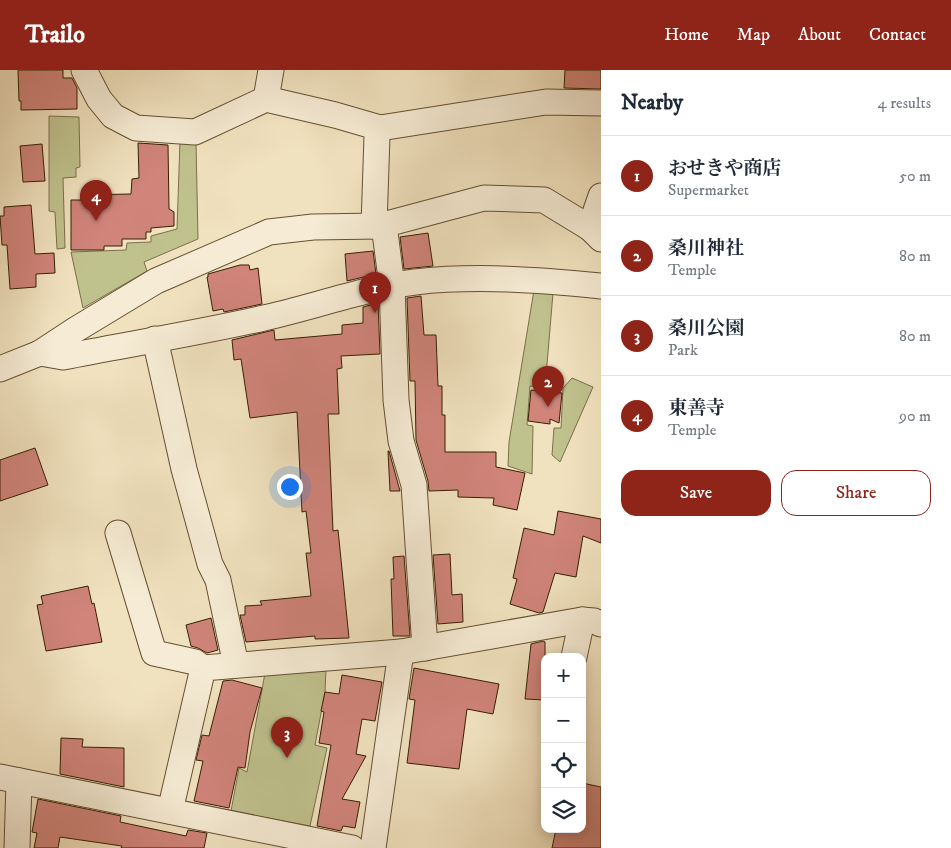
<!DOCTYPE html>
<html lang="en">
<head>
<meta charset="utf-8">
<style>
	:root { --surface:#fff; --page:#f6f6f7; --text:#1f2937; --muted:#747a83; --line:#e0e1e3; --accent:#8f2418 }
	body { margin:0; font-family:"IM FELL DW Pica","Noto Serif JP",serif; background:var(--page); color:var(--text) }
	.controls { position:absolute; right:15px; bottom:15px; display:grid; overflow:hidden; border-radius:10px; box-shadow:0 2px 12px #0003 }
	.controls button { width:45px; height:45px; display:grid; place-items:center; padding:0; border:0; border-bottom:1px solid var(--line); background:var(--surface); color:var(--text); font:25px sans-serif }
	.you { position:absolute; left:289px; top:416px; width:18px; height:18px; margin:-12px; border:4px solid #fff; border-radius:50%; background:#1a73e8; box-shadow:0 0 0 8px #1a73e833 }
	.badge { display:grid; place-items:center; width:32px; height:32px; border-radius:50%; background:var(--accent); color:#fff; font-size:16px; font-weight:700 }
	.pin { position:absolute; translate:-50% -41px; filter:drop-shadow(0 1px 2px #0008) }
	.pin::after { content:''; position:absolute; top:26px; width:18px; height:15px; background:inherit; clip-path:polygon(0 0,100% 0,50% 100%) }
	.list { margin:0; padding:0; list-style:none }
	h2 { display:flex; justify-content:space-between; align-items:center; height:65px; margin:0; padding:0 20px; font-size:21px }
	h2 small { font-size:16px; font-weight:400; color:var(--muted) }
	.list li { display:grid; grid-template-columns:32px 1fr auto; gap:15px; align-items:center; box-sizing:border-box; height:80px; padding:0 20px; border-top:1px solid var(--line) }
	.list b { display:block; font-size:19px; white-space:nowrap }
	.list p { margin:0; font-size:16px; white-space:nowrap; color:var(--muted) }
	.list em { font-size:16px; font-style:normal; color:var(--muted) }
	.actions { display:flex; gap:10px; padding:15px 20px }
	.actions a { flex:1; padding:11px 0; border:1px solid var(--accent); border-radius:15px; text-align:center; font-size:18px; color:var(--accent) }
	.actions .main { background:var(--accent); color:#fff }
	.icon { flex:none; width:28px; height:28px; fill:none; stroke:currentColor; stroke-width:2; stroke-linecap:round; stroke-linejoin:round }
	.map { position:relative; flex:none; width:601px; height:778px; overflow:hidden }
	header { display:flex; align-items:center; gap:30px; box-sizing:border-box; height:70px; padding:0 25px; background:var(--accent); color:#fff }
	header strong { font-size:24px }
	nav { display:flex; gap:28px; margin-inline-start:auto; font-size:18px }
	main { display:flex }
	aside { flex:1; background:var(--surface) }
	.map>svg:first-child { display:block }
	.green { fill:#c0c28e; stroke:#7b7048 }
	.building { fill:#d0847a; stroke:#361f02 }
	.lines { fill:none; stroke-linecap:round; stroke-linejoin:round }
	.minor-casing { stroke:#655031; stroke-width:27 }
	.minor { stroke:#f6ecd5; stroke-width:25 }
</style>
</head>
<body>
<header>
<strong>Trailo</strong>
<nav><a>Home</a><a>Map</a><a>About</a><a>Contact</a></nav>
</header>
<main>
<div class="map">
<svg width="601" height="778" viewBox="0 0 601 778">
	<rect width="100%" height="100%" fill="#f1e2bf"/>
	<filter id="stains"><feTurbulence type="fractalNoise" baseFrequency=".004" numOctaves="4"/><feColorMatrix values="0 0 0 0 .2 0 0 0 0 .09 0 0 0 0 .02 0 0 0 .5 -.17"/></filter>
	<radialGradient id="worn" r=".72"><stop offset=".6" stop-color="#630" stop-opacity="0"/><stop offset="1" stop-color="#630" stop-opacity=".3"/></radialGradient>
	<!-- green -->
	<g class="green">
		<path d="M49,46L79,47L80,97L76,98V107L63,108L65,178L57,179L55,142L49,141Z"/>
		<path d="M180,71L196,72L198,169L144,192L147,201L83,238L71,182L126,180L127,173L151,172V166L177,159Z"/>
		<path d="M534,220L553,223L545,318L530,316L527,355L533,356L532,404L508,396L509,372Z"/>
		<path d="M572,308L593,317L560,392L552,385L554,358H561L563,318Z"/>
		<path d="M326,599L325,622L315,675L327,678L310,756L231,741L239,698L247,702L265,603Z"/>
	</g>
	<!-- building -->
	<g class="building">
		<path d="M18,0H63V8H72L77,18V39L21,40V31H19Z"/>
		<path d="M565,0H601V19L564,18Z"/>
		<path d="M138,73L168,75L169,139L174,142V156L151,158V162H146V169H122V176H104V180H71V130H81V125L131,124L132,109L139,108Z"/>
		<path d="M42,74L45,111L23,112L20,76Z"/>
		<path d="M31,135L35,184L54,183L55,203L36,204V217L10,219L7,175H2L0,146H4V137Z"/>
		<path d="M428,163L433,196L404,199L400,167Z"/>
		<path d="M373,181L376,204L347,211L345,184Z"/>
		<path d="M240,195H249L250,200L258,198L262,234L224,242L223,239L213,241L207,207H208V204Z"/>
		<path d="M421,226L424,265H436L438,316H442V345H445V382H496V397L525,403L517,440L493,435L494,428L458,427V420L429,421L428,411L416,370L415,311H410L407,228Z"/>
		<path d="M378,233L380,284L341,286L342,298L337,299L339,344H328L333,461L338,460L349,568L315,569V566L246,572L240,545H245V536L262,535L260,531L311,526L306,483H311L306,441L302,442L297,342L250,348L241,289L234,290L232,270L274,260L275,270L342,264V255L363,253V237Z"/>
		<path d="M531,320L562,323L559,353L550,349V354L528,351Z"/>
		<path d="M35,378L48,415L0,431V390Z"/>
		<path d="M388,381H389L400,421H390Z"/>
		<path d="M558,441L601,449V473L583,466L576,507L555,503L543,542L539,543L510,534L517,509L513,508L524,458L554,465Z"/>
		<path d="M450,484L452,525L462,524L463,552L438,554L433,485Z"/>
		<path d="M404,486L410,566H393L391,509H394L393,487Z"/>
		<path d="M88,516L92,534L94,533L102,572L46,581L37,535L43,534L41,526Z"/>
		<path d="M211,548L218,580L207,583L198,578L191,576L186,555Z"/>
		<path d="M543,571L545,572V630L525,629L531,574Z"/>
		<path d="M414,598L499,614L493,644L467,639L459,699L407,693L415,630L409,629Z"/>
		<path d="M342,605L382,612L375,651L362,649L356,684L366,686L342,729L360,732L355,758L343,756L341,761L317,756L331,675L319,673L324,642L321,641L325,622L339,624Z"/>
		<path d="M232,610L262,618L250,662L245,698L238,697L229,738L194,731L203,691L196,690L202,665L209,666L223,611Z"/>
		<path d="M61,668L83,669L82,677L124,678V717L60,704Z"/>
		<path d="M582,713L601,717V778H552L556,759H582Z"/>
		<path d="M38,729L121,746L120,752L186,766L188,760L207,763L204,778H121L122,776L60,767L58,778H34L37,763L32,762Z"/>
	</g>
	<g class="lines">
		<!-- minor casing -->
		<g class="minor-casing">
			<g id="minor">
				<path d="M84,0L99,29L113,46L136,58L195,62L266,29L271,0"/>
				<path d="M266,29L335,45L380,58L546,32L601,33"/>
				<path d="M384,155L392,216L396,330L401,371L414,415L425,578"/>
				<path d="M374,156L377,66L380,58"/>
				<path d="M590,158L601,126"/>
				<path d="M155,269L184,399L210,494L218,510L236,595"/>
				<path d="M40,283L63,287C130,274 198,263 264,248C313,237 366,218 415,212C477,205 540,210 601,216"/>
				<path d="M0,299L40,283L75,260L156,211L269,162L313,157L379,156L484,128L544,130L590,158L601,169"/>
				<path d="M118,463L154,583L195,592L203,598"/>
				<path d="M574,587L582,550"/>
				<path d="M0,707L352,778"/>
				<path d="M170,741L203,598L401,582L582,550L594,551L601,554"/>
				<path d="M17,778L19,711"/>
				<path d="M373,778L401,582"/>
			</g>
		</g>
		<!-- minor -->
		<use href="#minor" class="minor"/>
	</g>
	<rect width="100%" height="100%" filter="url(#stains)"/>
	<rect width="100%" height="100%" fill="url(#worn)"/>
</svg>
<div class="controls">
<button>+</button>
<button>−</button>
<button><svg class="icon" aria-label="locate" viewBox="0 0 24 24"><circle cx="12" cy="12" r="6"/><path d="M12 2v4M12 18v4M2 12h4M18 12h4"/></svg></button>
<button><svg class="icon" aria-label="layers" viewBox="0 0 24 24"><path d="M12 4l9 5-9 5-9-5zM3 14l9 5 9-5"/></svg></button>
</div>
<div class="you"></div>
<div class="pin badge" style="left:375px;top:243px">1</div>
<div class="pin badge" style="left:548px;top:337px">2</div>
<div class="pin badge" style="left:287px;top:688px">3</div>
<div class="pin badge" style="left:96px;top:151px">4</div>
</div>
<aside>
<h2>Nearby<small>4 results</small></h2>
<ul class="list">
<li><span class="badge">1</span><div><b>おせきや商店</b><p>Supermarket</p></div><em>50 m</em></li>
<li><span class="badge">2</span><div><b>桑川神社</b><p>Temple</p></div><em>80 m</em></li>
<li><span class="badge">3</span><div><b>桑川公園</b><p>Park</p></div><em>80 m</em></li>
<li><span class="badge">4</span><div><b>東善寺</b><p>Temple</p></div><em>90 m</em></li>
</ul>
<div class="actions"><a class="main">Save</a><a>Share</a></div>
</aside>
</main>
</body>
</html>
